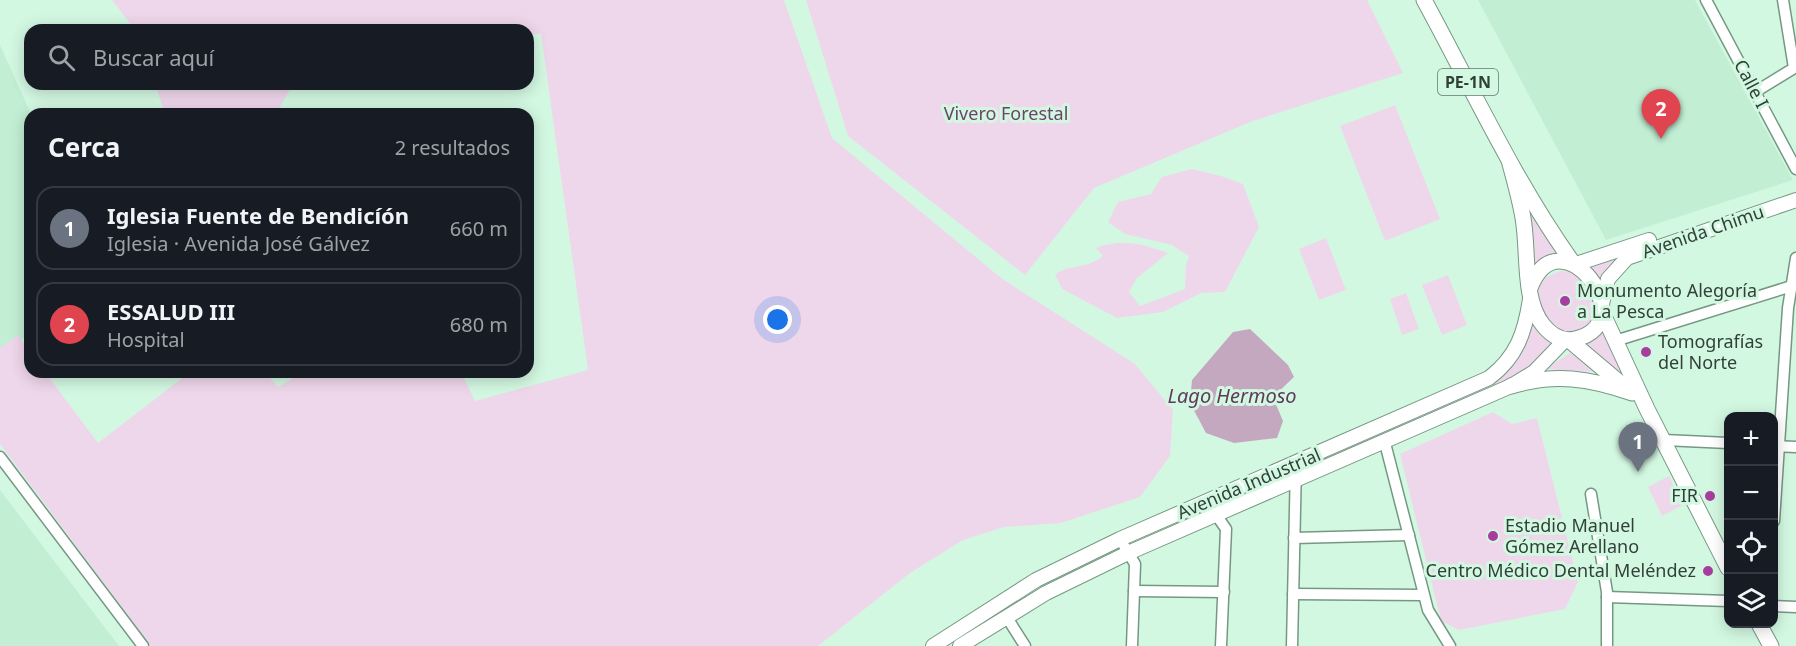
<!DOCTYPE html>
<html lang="es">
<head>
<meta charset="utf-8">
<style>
	:root { --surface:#171b24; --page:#242831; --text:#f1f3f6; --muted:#9ea1a6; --line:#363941; --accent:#db2777 }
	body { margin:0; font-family:"Noto Sans",sans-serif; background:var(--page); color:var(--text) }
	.controls { position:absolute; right:18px; bottom:18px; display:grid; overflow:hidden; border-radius:12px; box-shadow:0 3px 15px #0003 }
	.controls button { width:54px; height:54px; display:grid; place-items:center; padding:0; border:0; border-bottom:2px solid var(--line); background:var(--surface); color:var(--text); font:30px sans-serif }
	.you { position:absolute; left:778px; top:320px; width:21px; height:21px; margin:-15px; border:4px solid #fff; border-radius:50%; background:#1a73e8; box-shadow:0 0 0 9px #1a73e833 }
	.badge { display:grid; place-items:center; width:39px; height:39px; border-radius:50%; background:var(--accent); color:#fff; font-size:20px; font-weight:700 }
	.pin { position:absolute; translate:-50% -50px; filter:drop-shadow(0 2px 3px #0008) }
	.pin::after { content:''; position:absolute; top:32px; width:21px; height:18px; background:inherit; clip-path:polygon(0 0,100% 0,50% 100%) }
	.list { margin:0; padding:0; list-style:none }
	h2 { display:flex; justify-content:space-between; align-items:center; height:78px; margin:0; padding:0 24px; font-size:26px }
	h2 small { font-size:20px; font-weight:400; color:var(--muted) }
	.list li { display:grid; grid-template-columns:39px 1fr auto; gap:18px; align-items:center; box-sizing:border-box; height:84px; margin:0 12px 12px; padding:0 12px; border:2px solid var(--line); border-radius:18px }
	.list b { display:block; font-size:22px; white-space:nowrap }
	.list p { margin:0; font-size:20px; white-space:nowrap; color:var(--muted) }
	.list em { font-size:20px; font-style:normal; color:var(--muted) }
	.icon { flex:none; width:33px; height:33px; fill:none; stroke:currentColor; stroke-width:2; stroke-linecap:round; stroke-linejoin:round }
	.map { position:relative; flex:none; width:1796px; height:646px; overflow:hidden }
	.search { position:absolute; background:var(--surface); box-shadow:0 3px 15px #0003; left:24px; top:24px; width:510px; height:66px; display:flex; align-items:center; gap:15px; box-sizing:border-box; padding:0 21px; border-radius:18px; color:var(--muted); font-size:22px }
	.panel { position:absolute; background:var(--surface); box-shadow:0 3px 15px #0003; left:24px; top:108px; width:510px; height:270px; border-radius:18px }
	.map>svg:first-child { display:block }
	.built { fill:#c2efd4 }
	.green { fill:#efd7eb }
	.water { fill:#c4a8c0 }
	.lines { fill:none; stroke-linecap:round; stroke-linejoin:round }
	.minor-casing { stroke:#759883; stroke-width:13 }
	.major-casing { stroke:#759883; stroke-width:16 }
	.highway-casing { stroke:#759883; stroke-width:17 }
	.minor { stroke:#fff; stroke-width:10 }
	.major { stroke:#fff; stroke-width:14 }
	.highway { stroke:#fff; stroke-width:15 }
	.poi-dot { fill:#a73e9f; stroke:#d3f8e2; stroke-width:2 }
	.labels { text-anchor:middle; stroke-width:6; stroke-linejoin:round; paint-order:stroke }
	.shield { fill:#d3f8e2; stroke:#62786b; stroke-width:1.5 }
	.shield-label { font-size:16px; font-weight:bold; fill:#324138 }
	.street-label { font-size:18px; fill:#324138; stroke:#d3f8e2 }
	.park-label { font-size:18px; fill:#6c4468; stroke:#d3f8e2 }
	.poi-label { font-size:18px; fill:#324138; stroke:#d3f8e2; text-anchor:start }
	.water-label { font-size:20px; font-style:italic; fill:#60395c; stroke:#d3f8e2 }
</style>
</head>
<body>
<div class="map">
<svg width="1796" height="646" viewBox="0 0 1796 646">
	<rect width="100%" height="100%" fill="#d3f8e2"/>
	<!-- built -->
	<g class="built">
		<path d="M1478,0H1695L1793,180L1606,240Z"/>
		<path d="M0,45L31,114L30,332L0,362Z"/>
		<path d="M0,490L119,646H0Z"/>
	</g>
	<!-- green -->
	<g class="green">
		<path d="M112,0H784L832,138L1001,278L1135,364L1173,410L1170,456L1140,497L1061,523L1004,527L963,540L910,573L818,646H151L0,444V348L18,335L30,352V372H45L98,443L190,372H265L278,387L303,372H461L475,401L588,370L541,34H528V30H135Z"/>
		<path d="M806,0H1367L1403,73L1250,122L1094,188L1025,275L848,136Z"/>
		<path d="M155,84H293L276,114H165Z"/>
		<path d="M1395,105L1440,219L1385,241L1340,126Z"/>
		<path d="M1192,169L1221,176L1243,184L1259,227L1225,292L1201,293L1163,312L1117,318L1062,289L1055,274C1074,263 1084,270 1103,256L1096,248C1122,238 1143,244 1168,253L1137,278L1129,292L1140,306L1185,289L1186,264L1189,256L1172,245L1125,234L1108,222L1118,202L1151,194L1162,177Z"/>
		<path d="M1524,193L1561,255L1534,262Z"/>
		<path d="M1326,238L1346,290L1319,300L1299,249Z"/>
		<path d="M1642,244L1602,281L1587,264Z"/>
		<path d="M1560,271C1572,270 1581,275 1587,286C1590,292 1596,301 1596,308C1594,327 1570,342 1554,328C1542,319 1539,304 1536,291L1542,279Z"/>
		<path d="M1448,275L1467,325L1442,335L1422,285Z"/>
		<path d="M1406,293L1419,329L1402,335L1390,299Z"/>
		<path d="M1533,325L1542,336L1557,346L1507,384L1305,471L1303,468L1304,465L1494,383C1523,363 1517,351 1533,325Z"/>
		<path d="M1602,331L1604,333L1624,377L1583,344Z"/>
		<path d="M1570,353L1596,371V372L1546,369Z"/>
		<path d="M1493,412L1512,424L1537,418L1578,582L1565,609L1459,630L1441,621L1400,454Z"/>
		<path d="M1669,476L1683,505L1662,516L1648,487Z"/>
	</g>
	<!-- water -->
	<path class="water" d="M1250,329L1288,365L1294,377L1273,397L1283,421L1277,438L1234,443L1206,433L1190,403L1192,380L1233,332Z"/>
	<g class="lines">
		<!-- minor casing -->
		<g class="minor-casing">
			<g id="minor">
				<path d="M1706,0L1796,169"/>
				<path d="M1755,92L1794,68L1783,0"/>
				<path d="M1615,341L1795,285"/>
				<path d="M1664,440L1728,443"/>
				<path d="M1385,443L1428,610L1450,646"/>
				<path d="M1774,446L1796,447"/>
				<path d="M0,457L143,646"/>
				<path d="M1591,494L1607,592V646"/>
				<path d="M1217,516L1226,529L1221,646"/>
				<path d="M1774,521L1788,308L1796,258"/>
				<path d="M1294,538L1409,535"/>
				<path d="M1120,539L1135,564L1132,646"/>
				<path d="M1134,591L1224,592"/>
				<path d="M1293,594L1423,595"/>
				<path d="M1607,597L1728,601"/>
				<path d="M1774,606L1796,607"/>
				<path d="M1006,616L1025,646"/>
				<path d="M1292,646L1296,464"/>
			</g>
		</g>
		<!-- major casing -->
		<g class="major-casing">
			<g id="major">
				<path d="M1576,264L1649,240"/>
				<path d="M1602,304L1608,279L1627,258L1796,200"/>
				<path d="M933,646L1036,580L1120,539L1489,378C1517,357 1525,332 1530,299"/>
				<path d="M960,646L1046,593L1128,553L1511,386L1534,372L1565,340"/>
			</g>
		</g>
		<!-- highway casing -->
		<g class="highway-casing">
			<g id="highway">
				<path d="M1424,0C1472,88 1514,180 1573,263"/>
				<path d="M1510,164C1515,182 1520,200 1523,218C1529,251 1522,299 1543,325C1551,335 1562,342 1575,339C1645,324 1560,210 1530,288"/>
				<path d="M1602,312L1647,409L1728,568"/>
				<path d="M1569,340L1626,388"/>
				<path d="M1511,386C1555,373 1589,378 1632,393"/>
				<path d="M1759,624L1771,646"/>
			</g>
		</g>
		<!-- minor -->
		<use href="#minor" class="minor"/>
		<!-- major -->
		<use href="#major" class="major"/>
		<!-- highway -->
		<use href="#highway" class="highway"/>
	</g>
	<!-- markers -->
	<g class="poi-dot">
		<circle cx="1565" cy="301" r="6"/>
		<circle cx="1646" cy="352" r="6"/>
		<circle cx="1710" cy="496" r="6"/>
		<circle cx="1493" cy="536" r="6"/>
		<circle cx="1708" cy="571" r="6"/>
	</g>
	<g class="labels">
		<!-- shield labels -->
		<rect class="shield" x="1438" y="69" width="60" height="26" rx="4.5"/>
		<g class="shield-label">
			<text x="1468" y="88">PE-1N</text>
		</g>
		<!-- street labels -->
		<g class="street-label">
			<text transform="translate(1751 84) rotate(62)" y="6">Calle I</text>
			<text transform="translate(1703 232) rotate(-19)" y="6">Avenida Chimu</text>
			<text transform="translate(1249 484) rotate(-23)" y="6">Avenida Industrial</text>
		</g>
		<!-- park labels -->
		<g class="park-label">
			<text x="1006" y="120">Vivero Forestal</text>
		</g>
		<!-- poi labels -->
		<g class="poi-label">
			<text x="1577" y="297">Monumento Alegoría<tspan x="1577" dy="21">a La Pesca</tspan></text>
			<text x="1658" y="348">Tomografías<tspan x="1658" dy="21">del Norte</tspan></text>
			<text x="1698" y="502" text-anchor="end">FIR</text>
			<text x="1505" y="532">Estadio Manuel<tspan x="1505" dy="21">Gómez Arellano</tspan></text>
			<text x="1696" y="577" text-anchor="end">Centro Médico Dental Meléndez</text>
		</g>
		<!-- water labels -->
		<g class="water-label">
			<text x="1232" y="403">Lago Hermoso</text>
		</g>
	</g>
</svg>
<div class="controls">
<button>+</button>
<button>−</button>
<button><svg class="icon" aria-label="locate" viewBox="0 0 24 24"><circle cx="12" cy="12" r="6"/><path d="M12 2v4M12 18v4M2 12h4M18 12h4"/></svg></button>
<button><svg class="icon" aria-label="layers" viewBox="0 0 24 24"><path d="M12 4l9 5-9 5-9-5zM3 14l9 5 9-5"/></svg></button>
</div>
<div class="you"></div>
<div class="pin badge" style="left:1638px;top:472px;background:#6b7280">1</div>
<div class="pin badge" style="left:1661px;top:139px;background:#e0444e">2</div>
<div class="search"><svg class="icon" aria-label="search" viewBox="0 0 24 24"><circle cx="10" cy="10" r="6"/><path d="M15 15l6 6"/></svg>Buscar aquí</div>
<section class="panel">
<h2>Cerca<small>2 resultados</small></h2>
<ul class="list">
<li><span class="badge" style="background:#6b7280">1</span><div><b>Iglesia Fuente de Bendicíón</b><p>Iglesia · Avenida José Gálvez</p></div><em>660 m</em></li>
<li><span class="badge" style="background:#e0444e">2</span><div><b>ESSALUD III</b><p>Hospital</p></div><em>680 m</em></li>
</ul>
</section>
</div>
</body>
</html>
